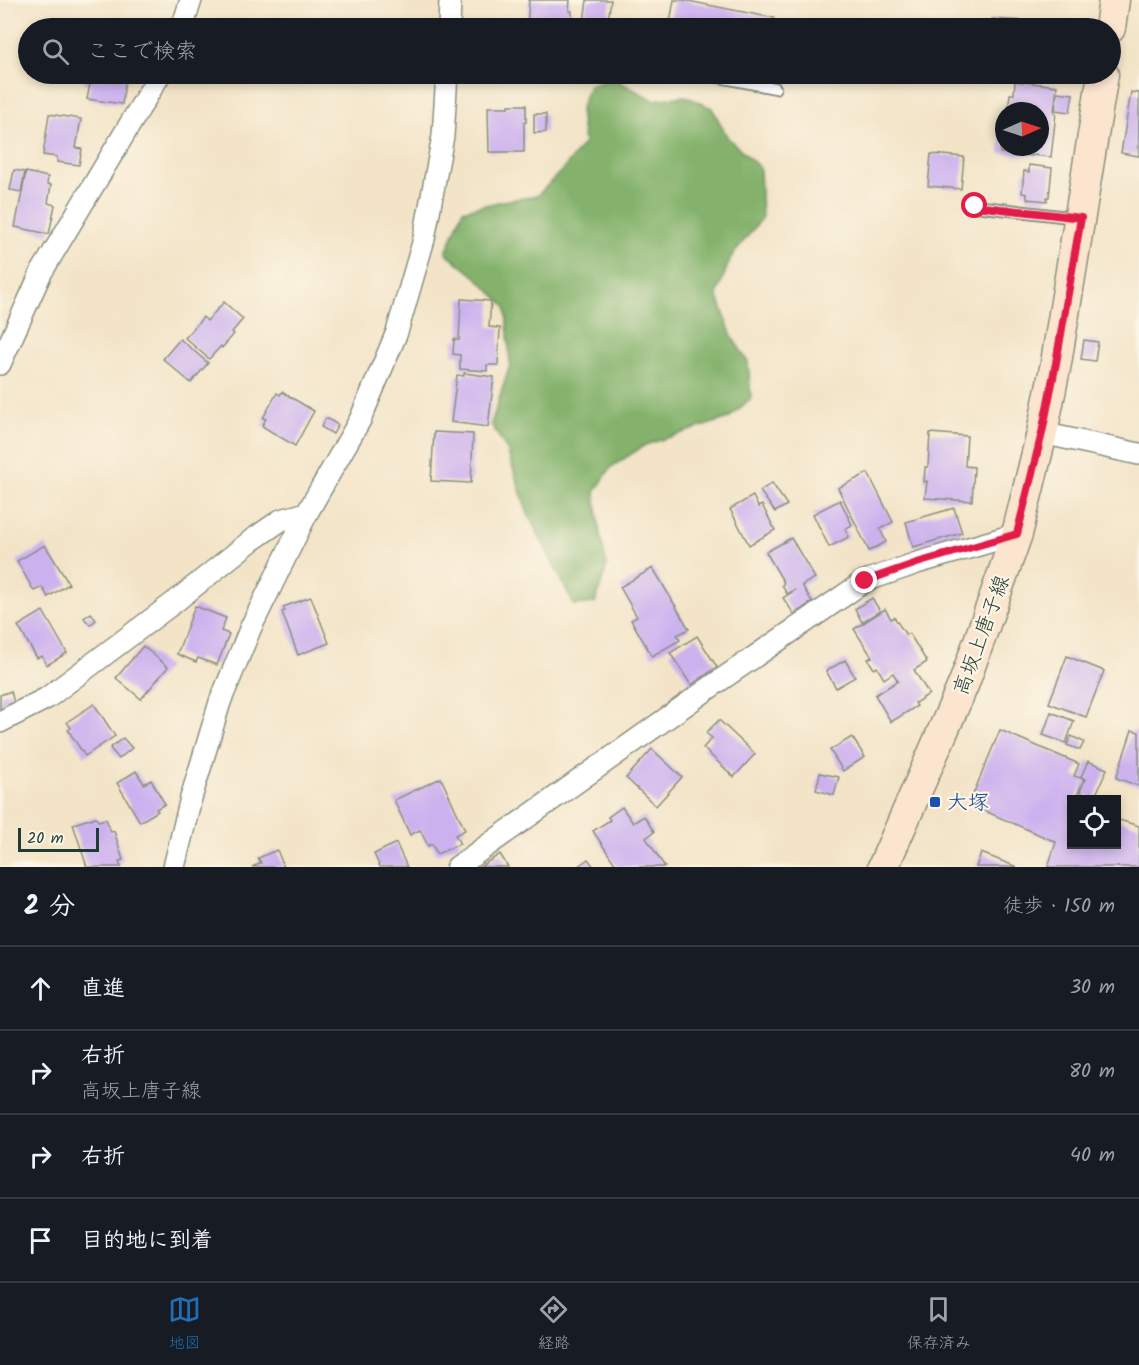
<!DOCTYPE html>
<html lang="ja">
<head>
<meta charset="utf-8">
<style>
	:root { --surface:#171b24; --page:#242831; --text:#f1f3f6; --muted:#9ea1a6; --line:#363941; --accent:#1f6fb2 }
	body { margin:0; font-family:Kalam,"Klee One",sans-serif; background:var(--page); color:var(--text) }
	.controls { position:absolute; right:18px; bottom:18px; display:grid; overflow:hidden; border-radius:0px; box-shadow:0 3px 9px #0003 }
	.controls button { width:54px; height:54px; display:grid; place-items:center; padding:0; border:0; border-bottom:2px solid var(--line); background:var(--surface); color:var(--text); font:30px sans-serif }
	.compass { position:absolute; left:995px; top:102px; width:54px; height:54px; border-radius:50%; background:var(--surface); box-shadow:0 3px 9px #0003; rotate:87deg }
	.scale { position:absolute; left:18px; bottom:15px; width:81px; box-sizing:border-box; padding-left:6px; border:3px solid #1f3d34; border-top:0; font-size:16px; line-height:21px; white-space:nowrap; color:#1f3d34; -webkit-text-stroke:4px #fcf5e5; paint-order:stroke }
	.stop { position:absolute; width:18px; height:18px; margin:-14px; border:4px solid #e11d48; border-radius:50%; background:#fff }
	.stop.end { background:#e11d48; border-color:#fff; box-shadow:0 2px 6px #0008 }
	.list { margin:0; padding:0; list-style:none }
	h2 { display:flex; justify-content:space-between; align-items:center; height:78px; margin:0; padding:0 24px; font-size:26px }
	h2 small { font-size:20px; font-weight:400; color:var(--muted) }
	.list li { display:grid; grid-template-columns:39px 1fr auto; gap:18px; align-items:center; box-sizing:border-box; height:84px; padding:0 24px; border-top:2px solid var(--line) }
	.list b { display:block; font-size:22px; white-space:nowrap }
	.list p { margin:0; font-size:20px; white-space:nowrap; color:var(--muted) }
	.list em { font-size:20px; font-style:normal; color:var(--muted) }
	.icon { flex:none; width:33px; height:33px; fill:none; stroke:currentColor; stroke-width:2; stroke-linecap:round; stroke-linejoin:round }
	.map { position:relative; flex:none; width:1139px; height:867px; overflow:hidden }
	.search { position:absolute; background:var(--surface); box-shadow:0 3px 9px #0003; left:18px; right:18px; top:18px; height:66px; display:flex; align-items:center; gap:15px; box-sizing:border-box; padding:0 21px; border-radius:33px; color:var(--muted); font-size:22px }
	.sheet { height:414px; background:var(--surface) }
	nav { display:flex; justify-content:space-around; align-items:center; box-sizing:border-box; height:84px; border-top:2px solid var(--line); background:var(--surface); font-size:16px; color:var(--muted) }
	nav a { display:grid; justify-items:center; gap:3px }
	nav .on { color:var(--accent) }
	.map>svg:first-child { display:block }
	.forest { fill:#84b26c; stroke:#527850; stroke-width:1.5 }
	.building { fill:#ccb1ef }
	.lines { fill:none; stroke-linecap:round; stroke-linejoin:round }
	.service-casing { stroke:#89907e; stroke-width:14 }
	.minor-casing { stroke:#89907e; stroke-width:24 }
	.secondary-casing { stroke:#89907e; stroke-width:33 }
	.service { stroke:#fff; stroke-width:10 }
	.minor { stroke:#fff; stroke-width:21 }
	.secondary { stroke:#fce5cf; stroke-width:30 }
	.route { stroke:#e11d48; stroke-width:8 }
	.transit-dot { fill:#1a4fb4; stroke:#fcf5e5; stroke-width:2 }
	.labels { text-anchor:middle; stroke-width:4.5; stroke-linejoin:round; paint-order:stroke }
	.street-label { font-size:21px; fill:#1f3d34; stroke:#fcf5e5 }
	.transit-label { font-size:21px; fill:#164399; stroke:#fcf5e5; text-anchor:start }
</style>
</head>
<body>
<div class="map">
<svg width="1139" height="867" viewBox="0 0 1139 867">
	<rect width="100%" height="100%" fill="#fcf5e5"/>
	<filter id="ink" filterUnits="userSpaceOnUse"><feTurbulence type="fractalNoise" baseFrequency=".0167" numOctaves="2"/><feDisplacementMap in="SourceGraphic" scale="12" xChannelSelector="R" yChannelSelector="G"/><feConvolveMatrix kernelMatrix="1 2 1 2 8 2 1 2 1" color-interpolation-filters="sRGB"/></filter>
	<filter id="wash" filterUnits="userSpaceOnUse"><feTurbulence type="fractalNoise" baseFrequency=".008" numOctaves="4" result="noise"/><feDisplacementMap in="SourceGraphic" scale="24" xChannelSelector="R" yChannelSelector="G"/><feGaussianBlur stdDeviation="1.35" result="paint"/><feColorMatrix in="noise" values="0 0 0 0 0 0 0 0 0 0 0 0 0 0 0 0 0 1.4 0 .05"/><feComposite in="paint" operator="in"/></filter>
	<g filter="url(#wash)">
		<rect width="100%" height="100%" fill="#f3e4c8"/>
		<!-- forest -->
		<path class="forest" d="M614,79L654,100L685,96L712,108L728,138L760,168L762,218L731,257L717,294L732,337L748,362L751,398L729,418L645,445L611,467L595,492L600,534L607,566L595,603L574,605L528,514L507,450L491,424L510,365L506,307L478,279L446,253L463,210L503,201L537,196L565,167L584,143L580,110L589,85Z"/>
		<g id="blocks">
			<!-- building -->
			<g class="building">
				<path d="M529,0H570L569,11H572V22H574V28H527Z"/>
				<path d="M587,0H611L607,28H583Z"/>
				<path d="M674,0H683L774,18L772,28H669Z"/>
				<path d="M992,19L1028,21V28H991Z"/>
				<path d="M1031,23L1054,25V28H1030Z"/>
				<path d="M85,74H126L122,104L87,99L90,84L84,83Z"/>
				<path d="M1015,81L1057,86L1054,113H1056L1051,157L1032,155V156L1000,153L1002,128H1004V147H1040V111H1008L1010,94H1014Z"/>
				<path d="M1057,92L1073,94L1070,112L1055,110Z"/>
				<path d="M1131,92L1139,93V156L1121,153Z"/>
				<path d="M509,105H526V122L524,123V152H489L488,107H509Z"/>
				<path d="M49,114L81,119L76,148L82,149L79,165L57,162V157L43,155Z"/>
				<path d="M534,114H546V132L534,133Z"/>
				<path d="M931,154L964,157L961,189L928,186Z"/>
				<path d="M1029,165L1052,168L1049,197H1047V201L1027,199V194L1022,193L1024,171L1029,172Z"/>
				<path d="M14,170L25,172L21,192L10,190Z"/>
				<path d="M26,172L48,177L47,184L51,185L48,203L55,205L49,234L15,227Z"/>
				<path d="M461,299L491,301L489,327L500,328L498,365H487V371L460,369V355L453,354L454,339L459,340Z"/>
				<path d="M224,302L243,319L232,332L234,334L222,348L221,346L209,359L185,338L203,317L207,321Z"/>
				<path d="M180,339L208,363L191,383L163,359Z"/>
				<path d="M1084,340L1098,342L1095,361L1081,359Z"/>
				<path d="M464,373L494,377L488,427L451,422L457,375L464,376Z"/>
				<path d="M282,392L314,411L295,446L262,426L266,419L263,418L277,393L280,395Z"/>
				<path d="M326,418L338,425L333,434L321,427Z"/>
				<path d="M434,432L473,434L471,483L431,481Z"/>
				<path d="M930,433L967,436L965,466L974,467L972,501L925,498L927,481L924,482L925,467H928Z"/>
				<path d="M868,473L893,522L880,529L886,542L869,551L838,488Z"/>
				<path d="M772,483L787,505L775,512L760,491Z"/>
				<path d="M753,496L758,507L762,505L775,530L749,545L730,509Z"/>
				<path d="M840,500L852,525L845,529L849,537L829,547L813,514Z"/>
				<path d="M954,508L962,533L913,547L906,522Z"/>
				<path d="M791,538L815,578L802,585L812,602L794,614L783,598L795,590L787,594L782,585L784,583L766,552Z"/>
				<path d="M45,545L69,584L48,597L42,587L34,591L17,561Z"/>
				<path d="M653,568L689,629L677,635L680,640L652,656L631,620L637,617L620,587Z"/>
				<path d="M311,597L329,643L298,655L282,612L285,611L283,607Z"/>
				<path d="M872,598L880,611L862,622L855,609Z"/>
				<path d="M195,606L226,618L221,631L229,634L217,665L198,658L196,662L177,654Z"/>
				<path d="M885,609L891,619L894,617L906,635L909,633L927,662L914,670L929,694L915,703L917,706L891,722L875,695L898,681L893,673L884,679L877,667L874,669L868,659L872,657L854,629Z"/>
				<path d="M43,611L67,653L47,665L42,656L37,658L18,626Z"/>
				<path d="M91,613L96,620L90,625L84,618Z"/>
				<path d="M697,636L717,667L691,685L670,653Z"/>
				<path d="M143,646L168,667L141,699L116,678Z"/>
				<path d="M1067,656L1104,671L1086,717L1049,703Z"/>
				<path d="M845,660L855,677L836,688L826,671Z"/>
				<path d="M11,691L15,707L0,714V695Z"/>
				<path d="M94,704L115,736L85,756L68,730L71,728L67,722Z"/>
				<path d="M1051,712L1074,721L1066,743L1043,735Z"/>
				<path d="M719,720L755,754L734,777L703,748L712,738L706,733Z"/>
				<path d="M1000,730L1079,764L1074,776L1084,779L1075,800H1072V844H1116V819L1139,826V867H1048L1056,842L969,804Z"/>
				<path d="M1132,730L1139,732V786L1116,778Z"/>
				<path d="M1071,736L1084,742L1080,750L1067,745Z"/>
				<path d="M852,737L865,757L843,771L830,750Z"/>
				<path d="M123,738L132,748L119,759L110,748Z"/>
				<path d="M652,749L682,777L656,806L626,778Z"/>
				<path d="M1088,761L1107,769L1094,799L1080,792L1085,779L1081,777Z"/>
				<path d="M136,771L144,784L151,780L165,804L156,809L158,811L140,822L117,783Z"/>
				<path d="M820,773L839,777L834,795L816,790Z"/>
				<path d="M441,778L465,830L455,835L460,844L437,854L432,844L428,846L420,830L410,835L394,800Z"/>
				<path d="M622,807L633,823L644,816L654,832L646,838L665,867H617L593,831L610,820L608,817Z"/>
				<path d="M96,817L98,821L106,819L111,832L114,831L123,860L119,861L121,867H87L73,824Z"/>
				<path d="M396,843L407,867H380L374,854Z"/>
				<path d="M277,850L284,867H252L261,863L258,858Z"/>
				<path d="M981,853L1017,867H976Z"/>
				<path d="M500,854L508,867H480Z"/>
				<path d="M588,859L594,867H577Z"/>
			</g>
		</g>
	</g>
	<g filter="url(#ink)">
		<use href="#blocks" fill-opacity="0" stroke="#89907e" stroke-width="1.5"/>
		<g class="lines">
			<!-- service casing -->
			<g class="service-casing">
				<g id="service">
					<path d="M703,74L775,88"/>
					<path d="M975,206L1077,218"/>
				</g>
			</g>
			<!-- minor casing -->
			<g class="minor-casing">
				<g id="minor">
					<path d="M182,28L191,0"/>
					<path d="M449,28L450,0"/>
					<path d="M0,364L41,273L160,74"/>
					<path d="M1042,433L1139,454"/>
					<path d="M0,722L47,698L176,601L252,540L281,520L307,513"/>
					<path d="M174,867L191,798L220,702L251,627L307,513L360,420L397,332L424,239L443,136L447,74"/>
					<path d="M457,867L722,679L865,581L917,563L1017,534"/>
				</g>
			</g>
			<!-- secondary casing -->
			<g class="secondary-casing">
				<g id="secondary">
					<path d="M1110,28L1114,0"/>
					<path d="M883,867L964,683L1017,534L1042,433L1056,363L1103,74"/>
				</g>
			</g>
			<!-- service -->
			<use href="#service" class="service"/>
			<!-- minor -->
			<use href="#minor" class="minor"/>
			<!-- secondary -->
			<use href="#secondary" class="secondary"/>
		</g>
	</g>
	<g class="lines" filter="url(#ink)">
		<!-- route -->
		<path class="route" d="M865,581L917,563L1017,534L1042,433L1056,363L1081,218L975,206"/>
	</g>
	<!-- markers -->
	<rect class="transit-dot" x="929" y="796" width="12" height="12" rx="3"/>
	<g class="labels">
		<!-- street labels -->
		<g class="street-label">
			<text transform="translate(981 635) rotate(-70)" y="7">高坂上唐子線</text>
		</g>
		<!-- transit labels -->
		<g class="transit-label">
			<text x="947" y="809">大塚</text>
		</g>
	</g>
</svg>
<div class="controls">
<button><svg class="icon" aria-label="locate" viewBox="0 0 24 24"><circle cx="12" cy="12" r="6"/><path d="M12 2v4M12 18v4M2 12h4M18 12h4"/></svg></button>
</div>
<svg class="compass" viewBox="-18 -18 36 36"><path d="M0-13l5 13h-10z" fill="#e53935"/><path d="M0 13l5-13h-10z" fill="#9ea1a6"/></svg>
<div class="scale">20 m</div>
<div class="stop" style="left:975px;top:206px"></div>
<div class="stop end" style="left:865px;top:581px"></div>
<div class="search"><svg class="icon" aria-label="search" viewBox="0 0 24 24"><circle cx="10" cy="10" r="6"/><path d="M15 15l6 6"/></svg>ここで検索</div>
</div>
<section class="sheet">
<h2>2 分<small>徒歩 · 150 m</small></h2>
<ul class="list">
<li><svg class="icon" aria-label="ahead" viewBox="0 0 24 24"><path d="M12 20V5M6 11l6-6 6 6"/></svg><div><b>直進</b></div><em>30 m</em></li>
<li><svg class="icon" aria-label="right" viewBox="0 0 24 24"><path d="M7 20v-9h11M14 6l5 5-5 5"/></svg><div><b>右折</b><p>高坂上唐子線</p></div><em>80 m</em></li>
<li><svg class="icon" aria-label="right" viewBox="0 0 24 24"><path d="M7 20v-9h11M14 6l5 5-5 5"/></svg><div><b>右折</b></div><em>40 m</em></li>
<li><svg class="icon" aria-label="arrive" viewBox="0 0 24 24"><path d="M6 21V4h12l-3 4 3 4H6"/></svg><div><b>目的地に到着</b></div></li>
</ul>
</section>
<nav>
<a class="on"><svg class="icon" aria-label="map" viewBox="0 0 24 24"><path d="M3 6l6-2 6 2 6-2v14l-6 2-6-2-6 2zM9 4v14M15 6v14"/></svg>地図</a>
<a><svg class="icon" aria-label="directions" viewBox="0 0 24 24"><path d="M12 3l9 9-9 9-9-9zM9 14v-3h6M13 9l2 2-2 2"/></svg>経路</a>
<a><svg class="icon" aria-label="saved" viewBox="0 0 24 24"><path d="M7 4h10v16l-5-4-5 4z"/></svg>保存済み</a>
</nav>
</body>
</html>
